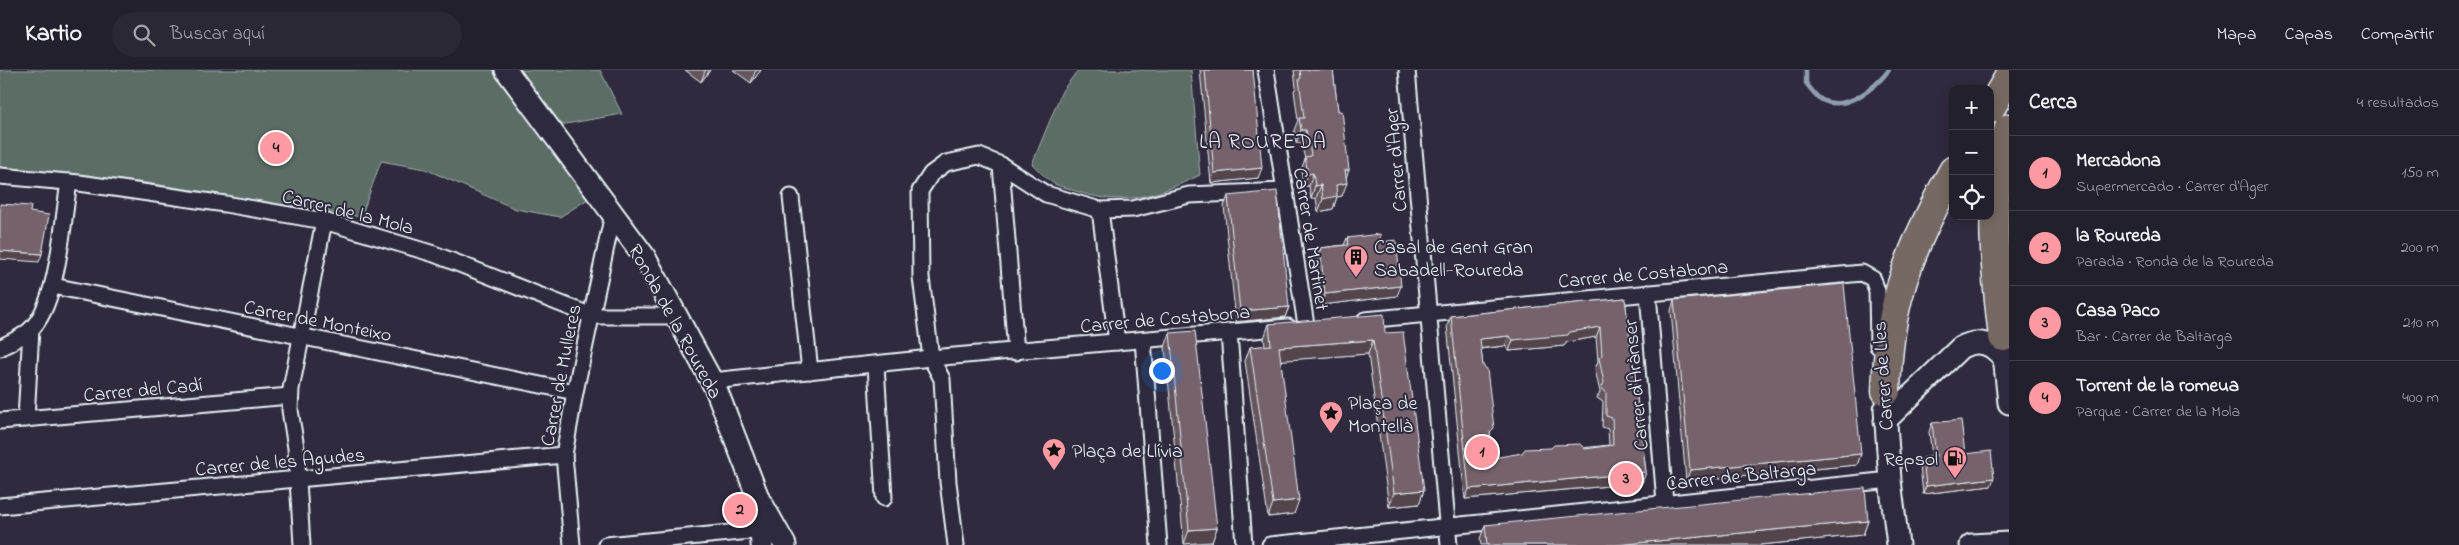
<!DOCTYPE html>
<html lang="es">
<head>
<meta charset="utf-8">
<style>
	:root { --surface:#23202e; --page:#2b2836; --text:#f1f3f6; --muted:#a3a3aa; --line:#403e4a; --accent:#ff9aa2 }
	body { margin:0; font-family:"Indie Flower",sans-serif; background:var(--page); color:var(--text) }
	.controls { position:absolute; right:15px; top:15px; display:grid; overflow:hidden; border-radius:10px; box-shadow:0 2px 12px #0003 }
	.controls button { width:45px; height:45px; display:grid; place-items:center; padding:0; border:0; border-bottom:1px solid var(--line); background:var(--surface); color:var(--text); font:25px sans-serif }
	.you { position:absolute; left:1161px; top:300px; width:18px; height:18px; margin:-12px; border:4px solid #fff; border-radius:50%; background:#1a73e8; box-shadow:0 0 0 8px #1a73e833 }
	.badge { display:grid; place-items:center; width:32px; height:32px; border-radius:50%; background:var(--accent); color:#111; font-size:16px; font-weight:700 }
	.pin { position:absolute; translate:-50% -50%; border:2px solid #fff; box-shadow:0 1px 5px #0006 }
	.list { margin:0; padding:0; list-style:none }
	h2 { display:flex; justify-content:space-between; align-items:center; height:65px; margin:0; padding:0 20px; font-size:21px }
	h2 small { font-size:16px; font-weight:400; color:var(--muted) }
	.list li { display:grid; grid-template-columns:32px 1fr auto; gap:15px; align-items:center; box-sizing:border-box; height:75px; padding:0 20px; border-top:1px solid var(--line) }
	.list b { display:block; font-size:19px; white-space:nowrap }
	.list p { margin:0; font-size:16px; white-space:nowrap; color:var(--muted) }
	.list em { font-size:16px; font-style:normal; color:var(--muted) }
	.icon { flex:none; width:28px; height:28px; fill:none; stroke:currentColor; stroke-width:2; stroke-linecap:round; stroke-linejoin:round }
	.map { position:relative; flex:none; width:2009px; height:475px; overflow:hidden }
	header { display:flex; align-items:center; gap:30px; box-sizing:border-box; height:70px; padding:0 25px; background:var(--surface); border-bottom:1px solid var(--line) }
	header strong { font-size:24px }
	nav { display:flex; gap:28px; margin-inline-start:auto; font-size:18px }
	.search { width:350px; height:45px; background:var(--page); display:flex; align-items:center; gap:12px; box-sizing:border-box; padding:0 18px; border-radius:28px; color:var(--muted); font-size:19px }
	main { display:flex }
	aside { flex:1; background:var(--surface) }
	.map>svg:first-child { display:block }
	.green { fill:#5b6d65; stroke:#a2afae }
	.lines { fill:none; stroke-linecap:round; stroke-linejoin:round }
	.stream { stroke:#8f9daf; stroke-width:4.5 }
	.street-casing { stroke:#e8f1f8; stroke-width:19 }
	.secondary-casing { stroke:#e8f1f8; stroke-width:25 }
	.highway-casing { stroke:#e8f1f8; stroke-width:31 }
	.street { stroke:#2f2a3d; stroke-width:15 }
	.secondary { stroke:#2f2a3d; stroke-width:21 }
	.highway { stroke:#766964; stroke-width:28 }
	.wall { fill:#65545d; stroke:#e8f1f8; fill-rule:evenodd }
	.shaded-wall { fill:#53454c; stroke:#e8f1f8 }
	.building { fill:#76626c; stroke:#e8f1f8; fill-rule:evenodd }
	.labels { text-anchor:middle; stroke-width:4; stroke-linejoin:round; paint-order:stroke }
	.street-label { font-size:20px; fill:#e8f1f8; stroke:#2f2a3d }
	.poi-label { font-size:20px; fill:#e8f1f8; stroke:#2f2a3d; text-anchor:start }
	.neighbourhood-label { font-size:21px; letter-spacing:1px; fill:#e8f1f8; stroke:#2f2a3d }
</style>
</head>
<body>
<header>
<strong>Kartio</strong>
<div class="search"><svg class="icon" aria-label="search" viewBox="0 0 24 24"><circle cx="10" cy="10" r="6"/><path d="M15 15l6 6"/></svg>Buscar aquí</div>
<nav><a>Mapa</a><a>Capas</a><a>Compartir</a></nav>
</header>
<main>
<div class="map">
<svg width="2009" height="475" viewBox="0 0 2009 475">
	<rect width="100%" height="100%" fill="#2f2a3d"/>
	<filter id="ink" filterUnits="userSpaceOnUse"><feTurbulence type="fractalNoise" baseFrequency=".02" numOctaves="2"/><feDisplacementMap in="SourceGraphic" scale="10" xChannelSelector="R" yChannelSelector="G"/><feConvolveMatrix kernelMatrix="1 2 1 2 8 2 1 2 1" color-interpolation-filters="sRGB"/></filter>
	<g filter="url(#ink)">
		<!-- green -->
		<g class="green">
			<path d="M0,0H600L622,44L560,55L543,65L588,129L560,147L516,139L425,99L381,91L361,147L147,113L0,97Z"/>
			<path d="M1078,0H1191L1200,105C1155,127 1119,138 1070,119C1063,117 1054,115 1049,110C1043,106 1038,99 1032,94L1062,21Z"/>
		</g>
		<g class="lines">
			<!-- stream -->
			<path class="stream" d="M1806,0V13C1810,18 1816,27 1822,30C1846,42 1875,18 1889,0"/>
			<!-- street casing -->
			<g class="street-casing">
				<g id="street">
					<path d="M1266,0L1306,255"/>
					<path d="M1407,0L1449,475"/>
					<path d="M1001,95L1016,282"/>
					<path d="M0,106L79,113L225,134L324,151L434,184L592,246H677"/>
					<path d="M791,127L810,301"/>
					<path d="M1100,140L1117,272"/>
					<path d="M53,216L575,322"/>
					<path d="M1648,223L1665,433"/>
					<path d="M1365,250L1862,203L1873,209L1877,221L1878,276"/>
					<path d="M1229,262L1244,475"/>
					<path d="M1143,270L1159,475"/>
					<path d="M0,278C10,272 21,268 30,260C58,236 63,149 69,112"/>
					<path d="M876,295L884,428"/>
					<path d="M712,311L931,288L1288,257"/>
					<path d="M26,349L31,259"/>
					<path d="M0,351L290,326"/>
					<path d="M0,436L564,385"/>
					<path d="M302,475L296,378L290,340L291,319L324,151"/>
					<path d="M572,475L564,385L575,322L613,144"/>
					<path d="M606,475L761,460"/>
					<path d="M956,475L948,412L942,309L931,288L921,207L920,121L931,104L946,93L979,86L1001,95L1046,124L1100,140L1133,139L1189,125L1285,121"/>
					<path d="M1270,475L1890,410"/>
				</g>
			</g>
			<!-- secondary casing -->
			<g class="secondary-casing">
				<g id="secondary">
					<path d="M506,0L644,186L716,319L759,430L762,475"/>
					<path d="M2003,276L2009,333"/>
					<path d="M1885,339L1890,410L1898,475"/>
					<path d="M1885,351L1960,278C1978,268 1994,273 2004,290"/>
					<path d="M762,434L785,475"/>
					<path d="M1971,475L2009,473"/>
				</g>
			</g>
			<!-- highway casing -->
			<g class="highway-casing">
				<g id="highway">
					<path d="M1990,39L2009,7"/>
					<path d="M2003,267C1995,198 1986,126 2009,58"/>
					<path d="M1886,321C1887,296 1889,270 1894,245C1904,194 1928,146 1953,101"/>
				</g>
			</g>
			<!-- street -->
			<use href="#street" class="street"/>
			<!-- secondary -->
			<use href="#secondary" class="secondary"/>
			<!-- highway -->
			<use href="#highway" class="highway"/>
		</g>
		<!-- wall -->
		<g class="wall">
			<path d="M685,0H710L701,12Z"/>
			<path d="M733,0H761L751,13Z"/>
			<path d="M1200,0H1253L1258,108L1211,113Z"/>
			<path d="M1294,0H1333L1338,41L1349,100L1346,107L1342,126L1337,127L1333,139L1318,142L1316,128L1311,129L1309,116H1303L1301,100L1305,89L1301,73H1296L1294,60L1298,50L1294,21L1296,17Z"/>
			<path d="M1228,126L1289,237L1285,247L1236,252L1224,136Z"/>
			<path d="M1347,168L1381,172L1397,226L1321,235L1316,189L1320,178L1344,175Z"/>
			<path d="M1625,228L1646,402L1642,413L1465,429L1447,256L1451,246ZM1596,267L1598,291L1595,299L1600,322L1597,328L1603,332L1602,357L1608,359L1609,375L1493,388L1481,279L1505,276L1509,281L1564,276L1567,272Z"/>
			<path d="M1674,230L1861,384L1857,395L1686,411L1671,241Z"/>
			<path d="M1269,254L1385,263L1424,420L1419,434L1389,437L1368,284L1281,290L1294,444L1268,447L1245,291L1250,277L1265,276L1264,268Z"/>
			<path d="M1170,263L1217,458L1212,472L1184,474L1165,277Z"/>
			<path d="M1932,353L1965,384L1991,416L1923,424L1920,396L1923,388L1932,386L1929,362Z"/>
			<path d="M1868,451L1863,465L1760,475H1481L1480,469L1485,455Z"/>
		</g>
		<!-- shaded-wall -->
		<g class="shaded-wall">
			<path d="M706,0H710L701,12L705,1Z"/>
			<path d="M757,0H761L751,13L755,2Z"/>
			<path d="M1301,60H1306L1301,73H1296Z"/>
			<path d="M1262,98L1258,108L1211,113L1214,103Z"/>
			<path d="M1345,100H1349L1344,113Z"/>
			<path d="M1313,103L1309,116H1303L1308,104Z"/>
			<path d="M1347,113L1342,126L1337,127L1333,139L1318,142L1323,129L1336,115Z"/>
			<path d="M1321,115L1316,128L1311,129L1315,116Z"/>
			<path d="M0,181L42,184L39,192L0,189Z"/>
			<path d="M1401,216L1397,226L1321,235L1325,224Z"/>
			<path d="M1289,237L1285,247L1236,252L1240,241Z"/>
			<path d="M1600,257L1596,267L1567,272L1564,276L1509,281L1513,270Z"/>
			<path d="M1509,266L1505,276L1476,279L1480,269Z"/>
			<path d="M1373,270L1368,284L1274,291L1279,277Z"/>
			<path d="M1861,384L1857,395L1686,411L1690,400Z"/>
			<path d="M1646,402L1642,413L1465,429L1469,419Z"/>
			<path d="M1994,408L1991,416L1923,424L1926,416Z"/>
			<path d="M1424,420L1419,434L1389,437L1394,423Z"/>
			<path d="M1299,430L1294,444L1268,447L1273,433Z"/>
			<path d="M1868,451L1863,465L1760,475H1616Z"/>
			<path d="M1217,458L1212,472L1184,474L1189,460Z"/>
		</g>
		<!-- building -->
		<g class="building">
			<path d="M1205,0H1253L1262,98L1214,103Z"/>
			<path d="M1300,0H1333L1338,41H1342L1349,100H1345L1347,113L1336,115L1337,126L1323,129L1321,115L1315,116L1313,103L1308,104L1305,87L1311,86L1309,72L1306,60H1301L1299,48H1304L1299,9L1301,8Z"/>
			<path d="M1277,121L1289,237L1240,241L1228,126Z"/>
			<path d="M0,134L31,136L30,142L49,145L42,184L0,181Z"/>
			<path d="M1380,164L1381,172L1396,170L1401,216L1325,224L1320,178L1348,175L1347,168Z"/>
			<path d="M1844,214L1861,384L1690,400L1674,230Z"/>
			<path d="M1625,228L1646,402L1469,419L1451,246ZM1600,257L1602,285L1599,288L1604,313L1601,318L1606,322V346L1612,348L1613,375L1585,379L1580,374L1554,375L1551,378L1525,379L1522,383L1493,388L1490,362L1494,358L1487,299L1483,296L1480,269L1509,266L1513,270L1568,265L1570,262Z"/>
			<path d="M1384,244L1385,263L1403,262L1424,420L1394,423L1373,270L1279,277L1299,430L1273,433L1250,277L1271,275L1269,254Z"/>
			<path d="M1195,261L1217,458L1189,460L1170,263Z"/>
			<path d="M1961,350L1965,384L1991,381L1994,408L1926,416L1923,388L1936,386L1932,353Z"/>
			<path d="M1865,418L1868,451L1616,475H1487L1485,455Z"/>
		</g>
	</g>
	<!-- icons -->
	<defs>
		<g id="building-pin" transform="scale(1.25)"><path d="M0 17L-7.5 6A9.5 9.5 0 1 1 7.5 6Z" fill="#ff9aa2" stroke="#2f2a3d"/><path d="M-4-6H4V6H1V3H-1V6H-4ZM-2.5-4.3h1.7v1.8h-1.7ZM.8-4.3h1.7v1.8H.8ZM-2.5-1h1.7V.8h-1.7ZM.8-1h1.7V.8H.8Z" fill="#111"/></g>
		<g id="sight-pin" transform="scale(1.25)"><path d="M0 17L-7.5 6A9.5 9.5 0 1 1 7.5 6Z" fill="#ff9aa2" stroke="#2f2a3d"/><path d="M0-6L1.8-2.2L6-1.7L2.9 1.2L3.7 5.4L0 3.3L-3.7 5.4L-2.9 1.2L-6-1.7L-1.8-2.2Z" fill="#111"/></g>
		<g id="fuel-pin" transform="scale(1.25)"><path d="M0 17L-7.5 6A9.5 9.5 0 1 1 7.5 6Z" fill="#ff9aa2" stroke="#2f2a3d"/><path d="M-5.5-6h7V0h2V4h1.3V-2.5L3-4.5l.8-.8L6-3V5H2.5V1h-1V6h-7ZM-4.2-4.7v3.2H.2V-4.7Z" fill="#111"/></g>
	</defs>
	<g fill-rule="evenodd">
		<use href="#building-pin" x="1356" y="187"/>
		<use href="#sight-pin" x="1331" y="343"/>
		<use href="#sight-pin" x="1054" y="380"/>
		<use href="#fuel-pin" x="1955" y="388"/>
	</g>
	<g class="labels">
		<!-- street labels -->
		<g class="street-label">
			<text transform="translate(1395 90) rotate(-95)" y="7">Carrer d'Ager</text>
			<text transform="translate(348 141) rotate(14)" y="7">Carrer de la Mola</text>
			<text transform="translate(1312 169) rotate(81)" y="7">Carrer de Martinet</text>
			<text transform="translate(1643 203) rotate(-5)" y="7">Carrer de Costabona</text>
			<text transform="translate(1165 248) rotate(-5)" y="7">Carrer de Costabona</text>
			<text transform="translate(318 250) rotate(11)" y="7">Carrer de Monteixo</text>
			<text transform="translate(676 251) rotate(61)" y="7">Ronda de la Roureda</text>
			<text transform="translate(560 305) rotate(-79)" y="7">Carrer de Mulleres</text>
			<text transform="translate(1882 306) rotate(-94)" y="7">Carrer de Lles</text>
			<text transform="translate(1635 315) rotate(-95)" y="7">Carrer d'Arànser</text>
			<text transform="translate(143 319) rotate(-5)" y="7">Carrer del Cadí</text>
			<text transform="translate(280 391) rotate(-5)" y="7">Carrer de les Agudes</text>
			<text transform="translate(1741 405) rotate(-6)" y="7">Carrer de Baltarga</text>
		</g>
		<!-- poi labels -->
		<g class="poi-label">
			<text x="1374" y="183">Casal de Gent Gran<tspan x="1374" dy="23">Sabadell-Roureda</tspan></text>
			<text x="1348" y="339">Plaça de<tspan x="1348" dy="23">Montellà</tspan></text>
			<text x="1072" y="387">Plaça de Llívia</text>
			<text x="1938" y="395" text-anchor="end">Repsol</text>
		</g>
		<!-- neighbourhood labels -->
		<g class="neighbourhood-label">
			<text x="1263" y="78">LA ROUREDA</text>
		</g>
	</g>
</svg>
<div class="controls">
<button>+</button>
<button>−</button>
<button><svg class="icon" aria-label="locate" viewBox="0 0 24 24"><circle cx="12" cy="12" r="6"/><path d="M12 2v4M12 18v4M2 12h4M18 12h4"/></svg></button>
</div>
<div class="you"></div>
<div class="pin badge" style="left:1482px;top:382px">1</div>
<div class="pin badge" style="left:740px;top:440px">2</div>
<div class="pin badge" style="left:1626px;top:409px">3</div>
<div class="pin badge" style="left:276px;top:78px">4</div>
</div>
<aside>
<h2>Cerca<small>4 resultados</small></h2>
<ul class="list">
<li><span class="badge">1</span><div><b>Mercadona</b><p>Supermercado · Carrer d'Ager</p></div><em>150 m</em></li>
<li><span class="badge">2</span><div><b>la Roureda</b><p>Parada · Ronda de la Roureda</p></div><em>200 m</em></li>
<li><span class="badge">3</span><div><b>Casa Paco</b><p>Bar · Carrer de Baltarga</p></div><em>210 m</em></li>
<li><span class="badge">4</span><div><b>Torrent de la romeua</b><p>Parque · Carrer de la Mola</p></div><em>400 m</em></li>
</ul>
</aside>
</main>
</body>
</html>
